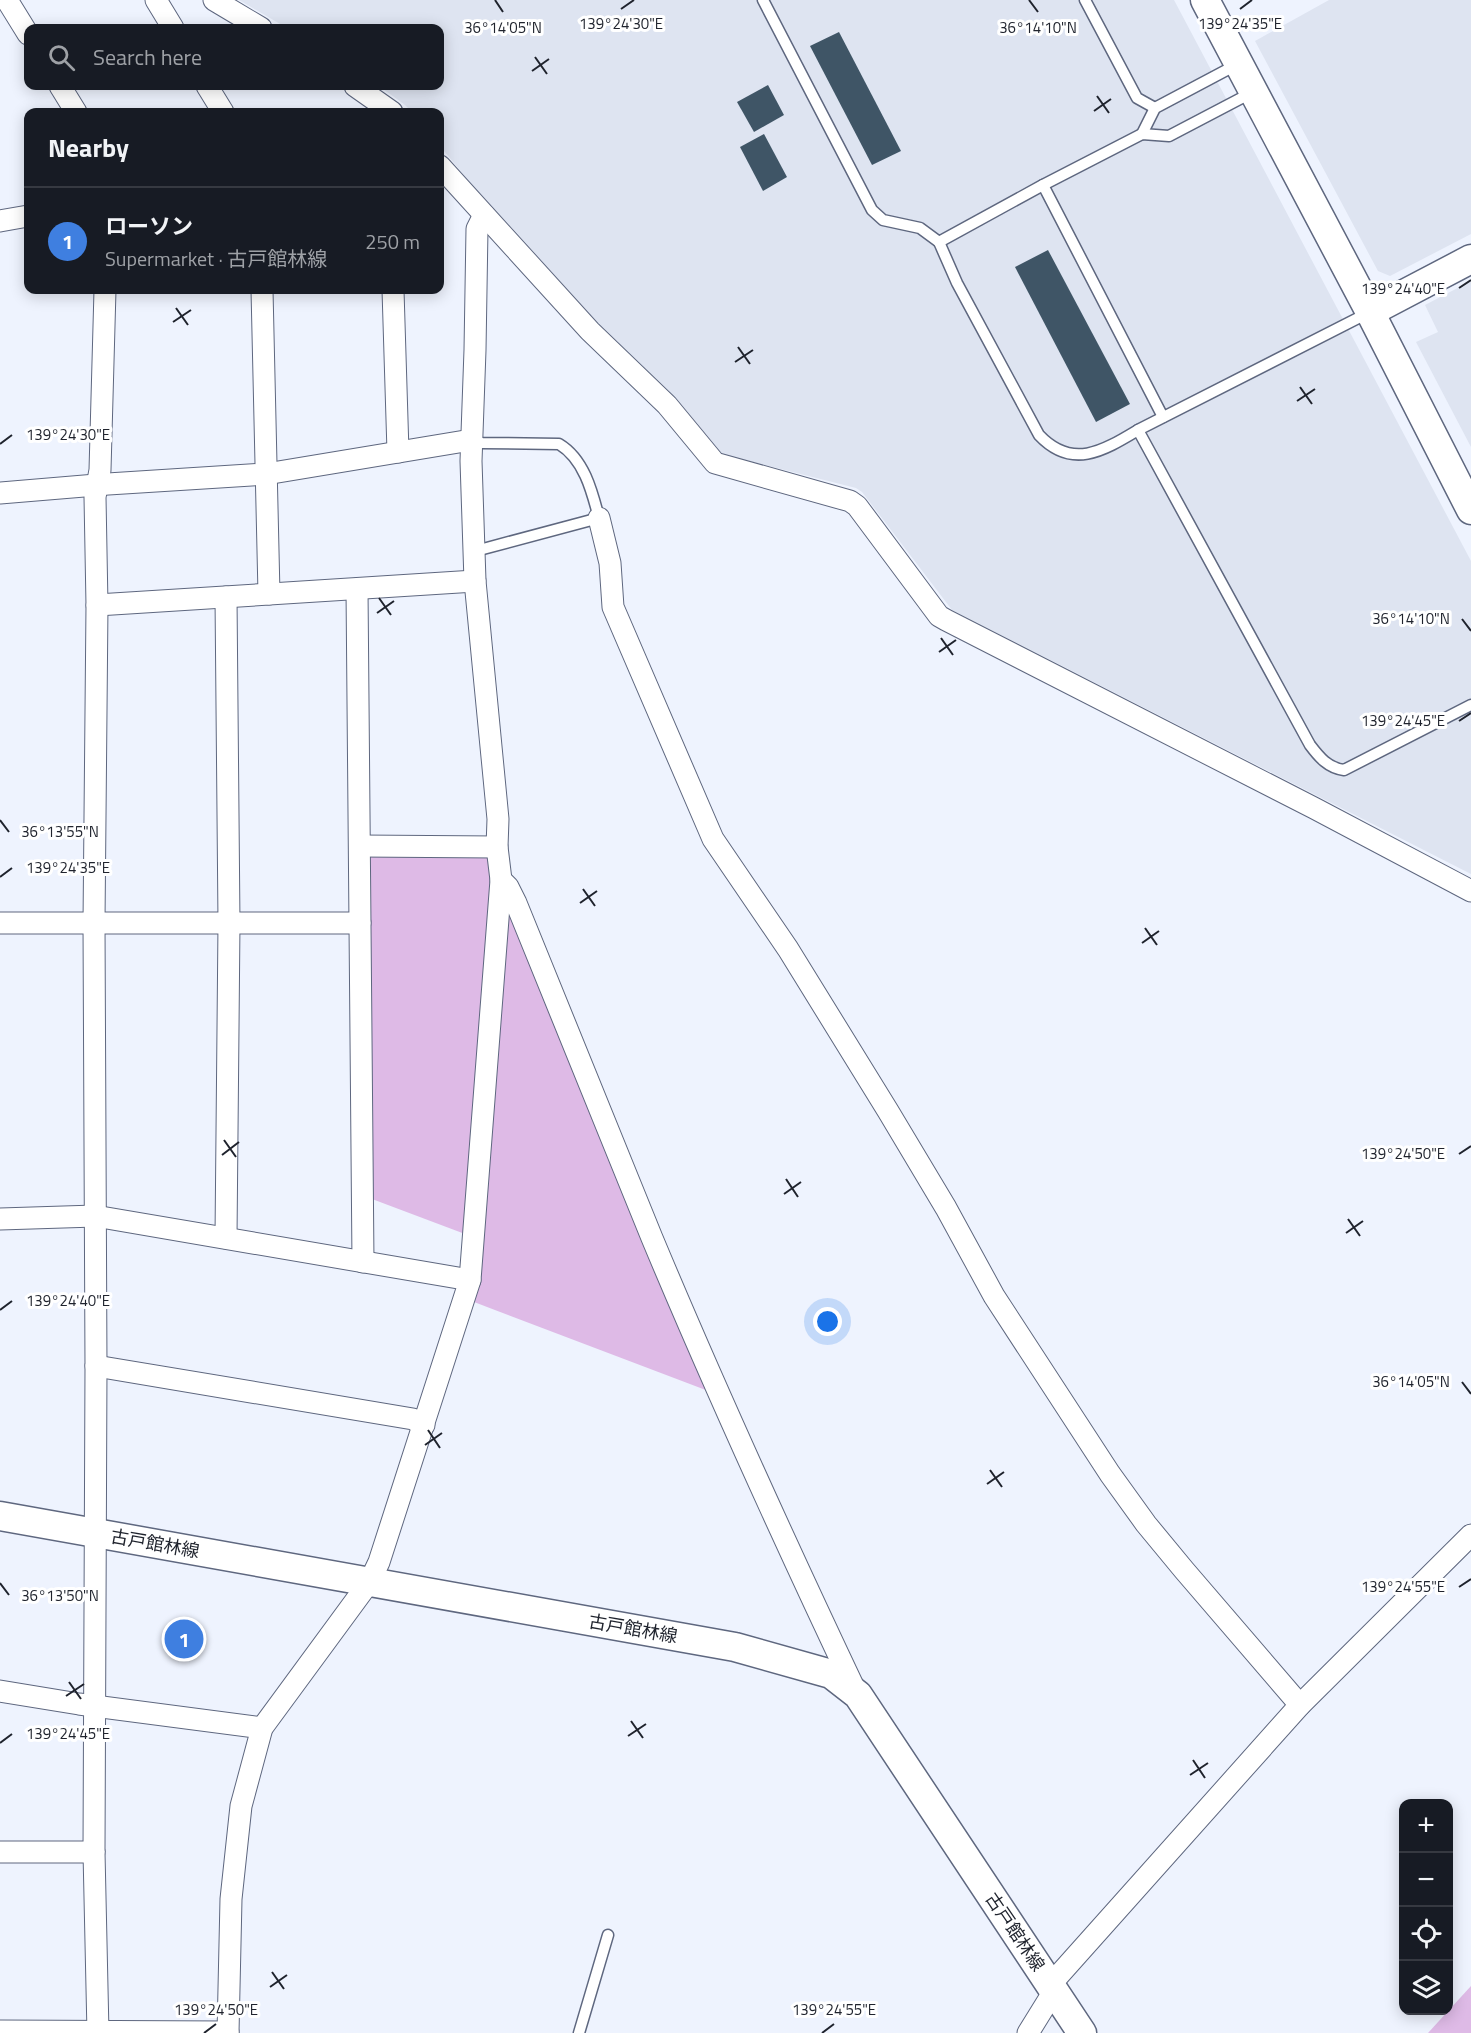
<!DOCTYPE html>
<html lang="en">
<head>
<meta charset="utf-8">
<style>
	:root { --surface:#171b24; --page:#20242c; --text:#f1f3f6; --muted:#9ea1a6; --line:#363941; --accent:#db2777 }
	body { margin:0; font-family:"Titillium Web","Noto Sans JP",sans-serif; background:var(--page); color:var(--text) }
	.controls { position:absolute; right:18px; bottom:18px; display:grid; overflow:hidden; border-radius:12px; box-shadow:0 3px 15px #0003 }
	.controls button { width:54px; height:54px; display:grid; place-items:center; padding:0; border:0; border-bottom:2px solid var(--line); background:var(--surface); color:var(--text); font:30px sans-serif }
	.you { position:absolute; left:828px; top:1322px; width:21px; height:21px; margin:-15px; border:4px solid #fff; border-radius:50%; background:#1a73e8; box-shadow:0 0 0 9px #1a73e833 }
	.badge { display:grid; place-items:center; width:39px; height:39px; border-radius:50%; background:var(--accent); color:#fff; font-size:20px; font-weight:700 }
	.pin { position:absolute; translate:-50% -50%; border:3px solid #fff; box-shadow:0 2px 6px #0006 }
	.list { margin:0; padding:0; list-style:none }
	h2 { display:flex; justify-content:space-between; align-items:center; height:78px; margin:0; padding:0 24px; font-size:26px }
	h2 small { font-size:20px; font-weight:400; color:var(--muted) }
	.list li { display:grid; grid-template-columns:39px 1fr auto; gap:18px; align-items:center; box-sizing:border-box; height:108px; padding:0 24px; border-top:2px solid var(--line) }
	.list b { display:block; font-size:22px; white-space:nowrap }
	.list p { margin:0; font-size:20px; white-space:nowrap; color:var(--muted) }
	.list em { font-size:20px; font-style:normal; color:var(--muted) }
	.icon { flex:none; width:33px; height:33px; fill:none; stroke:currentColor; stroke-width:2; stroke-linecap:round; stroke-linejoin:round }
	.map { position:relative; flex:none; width:1471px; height:2033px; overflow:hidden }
	.search { position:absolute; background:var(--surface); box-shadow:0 3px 15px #0003; left:24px; top:24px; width:420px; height:66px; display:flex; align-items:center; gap:15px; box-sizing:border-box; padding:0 21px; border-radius:12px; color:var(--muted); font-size:22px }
	.panel { position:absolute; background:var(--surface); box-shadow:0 3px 15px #0003; left:24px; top:108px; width:420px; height:186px; border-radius:12px }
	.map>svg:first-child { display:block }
	.built { fill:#dee4f1 }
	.green { fill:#debae6 }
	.building { fill:#3f5566 }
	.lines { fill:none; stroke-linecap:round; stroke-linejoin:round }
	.lane-casing { stroke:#5e677f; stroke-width:13 }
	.street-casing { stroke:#5e677f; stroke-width:23 }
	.secondary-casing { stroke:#5e677f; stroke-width:31 }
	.lane { stroke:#fff; stroke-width:10 }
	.street { stroke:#fff; stroke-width:21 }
	.secondary { stroke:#fff; stroke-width:28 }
	.ticks { fill:none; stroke:#1f232d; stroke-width:2 }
	.labels { text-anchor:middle; stroke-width:6; stroke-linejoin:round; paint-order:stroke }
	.street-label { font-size:18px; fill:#1f232d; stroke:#fff }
	.ticks-label { font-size:15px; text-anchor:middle; fill:#1f232d; stroke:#fff; stroke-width:6; stroke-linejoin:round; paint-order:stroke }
</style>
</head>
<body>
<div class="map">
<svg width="1471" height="2033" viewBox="0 0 1471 2033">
	<rect width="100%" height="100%" fill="#eef3fe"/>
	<!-- built -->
	<g class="built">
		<path d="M239,0H1174L1471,561V874L952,610L862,492L856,488L722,454L713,446L668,390L592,317L516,232L476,190L440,146V112H412L405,105L379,86H440V28H287Z"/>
		<path d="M1329,0H1471V234L1390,276L1378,271L1255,41Z"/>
		<path d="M1471,281V447L1416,342L1438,332L1425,305Z"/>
	</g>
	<!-- green -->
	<g class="green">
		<path d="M360,853L490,857L493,885L465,1234L372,1199Z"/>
		<path d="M507,900L711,1392L474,1302Z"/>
		<path d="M1471,1986V2033H1428Z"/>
	</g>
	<!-- building -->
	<g class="building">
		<path d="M839,32L901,151L872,165L810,46Z"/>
		<path d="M768,85L784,115L754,132L737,102Z"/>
		<path d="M764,134L787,177L763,191L740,147Z"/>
		<path d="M1048,250L1130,404L1096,422L1015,267Z"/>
	</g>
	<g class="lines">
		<!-- lane casing -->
		<g class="lane-casing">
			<g id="lane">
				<path d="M763,0L872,210L883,220L920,228L939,242L1043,185L1142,134L1169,136L1253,92"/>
				<path d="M1085,0L1137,98L1155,108"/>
				<path d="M1142,134L1155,108L1238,64"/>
				<path d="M1043,185L1163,417"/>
				<path d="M939,242L957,283L1039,435C1072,470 1103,451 1138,430"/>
				<path d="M1370,312L1138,430L1310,745C1319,757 1328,768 1344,770L1471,705"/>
				<path d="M471,440L482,443L559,444C584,459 592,491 599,518L483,549H474"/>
				<path d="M579,2033L608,1935"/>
			</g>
		</g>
		<!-- street casing -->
		<g class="street-casing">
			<g id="street">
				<path d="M7,0L28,34"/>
				<path d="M156,0L173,28"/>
				<path d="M214,0L261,28"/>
				<path d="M60,86L76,112"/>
				<path d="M207,86L223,112"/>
				<path d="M355,86L392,112"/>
				<path d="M440,166L590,331L667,405L715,463L850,501L857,506L939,616L946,620L1314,808L1471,891"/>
				<path d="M0,221L28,216"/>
				<path d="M262,290L269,594"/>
				<path d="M393,290L398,452"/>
				<path d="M0,493L108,484L266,474L471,440"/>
				<path d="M599,518L610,563L613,607L713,839L788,949L888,1111L946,1208L994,1296L1110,1474L1146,1524L1184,1570L1300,1705"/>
				<path d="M357,589L363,1262"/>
				<path d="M226,597L229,923L226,1238"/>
				<path d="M97,605L475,581"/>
				<path d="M360,846L497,847"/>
				<path d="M501,880L508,887L516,903C561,1015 606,1127 652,1238C716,1391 785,1542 856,1692"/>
				<path d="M0,923H360"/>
				<path d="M0,1219L95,1216L470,1280"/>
				<path d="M96,1366L413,1419L424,1425"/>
				<path d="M0,1691L79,1704L262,1728"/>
				<path d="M0,1852H94"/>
				<path d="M1050,1985L1300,1705L1471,1535"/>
				<path d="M0,2031L228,2032"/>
				<path d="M98,2033L94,1852L96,1366L94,923L97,605L95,497L100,470L105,290"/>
				<path d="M228,2033L231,1899L241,1806L262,1728L370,1581L379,1562L470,1280L501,880L497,847L498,819L475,581L471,461L475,350L477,229L484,215"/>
				<path d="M1028,2033L1054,1991"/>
			</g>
		</g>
		<!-- secondary casing -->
		<g class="secondary-casing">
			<g id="secondary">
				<path d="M1205,0L1370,312L1471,510"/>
				<path d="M1370,312L1471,259"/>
				<path d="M0,1516L735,1647L831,1674L858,1695L1082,2033"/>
			</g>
		</g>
		<!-- lane -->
		<use href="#lane" class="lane"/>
		<!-- street -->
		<use href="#street" class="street"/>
		<!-- secondary -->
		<use href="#secondary" class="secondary"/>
	</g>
	<!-- ticks -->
	<path class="ticks" d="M495,0L503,12M1029,0L1038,12M621,9L634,0M1240,9L1252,0M535,57L547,74M532,71L549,59M1097,96L1109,113M1094,111L1111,99M1459,288L1471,280M176,308L188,325M173,322L191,310M738,347L750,364M735,362L753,350M1300,387L1312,404M1297,401L1315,389M0,444L12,435M379,598L391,615M377,613L394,601M1462,619L1471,631M941,638L953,655M939,652L956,640M1459,721L1471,713M0,820L9,832M0,877L12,868M583,889L595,906M580,903L597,891M1145,928L1157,945M1142,943L1159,931M224,1140L236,1157M1459,1154L1471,1146M222,1155L239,1142M786,1179L798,1197M784,1194L801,1182M1348,1219L1360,1236M1346,1233L1363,1221M0,1310L12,1301M1462,1382L1471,1394M428,1430L440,1448M425,1445L442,1433M990,1470L1002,1487M987,1484L1004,1472M0,1583L9,1595M1459,1587L1471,1579M69,1682L81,1699M66,1696L84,1684M631,1721L643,1738M628,1736L646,1724M0,1743L12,1734M1193,1760L1205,1778M1190,1775L1208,1763M272,1972L284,1989M270,1987L287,1975M204,2033L216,2024M822,2033L834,2024"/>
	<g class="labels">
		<!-- street labels -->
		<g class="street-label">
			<text transform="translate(155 1544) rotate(10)" y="6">古戸館林線</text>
			<text transform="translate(633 1629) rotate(10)" y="6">古戸館林線</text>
			<text transform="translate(1015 1932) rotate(56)" y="6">古戸館林線</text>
		</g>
	</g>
	<g class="ticks-label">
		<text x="621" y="29">139°24'30"E</text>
		<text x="1240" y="29">139°24'35"E</text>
		<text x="503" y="33">36°14'05"N</text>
		<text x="1038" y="33">36°14'10"N</text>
		<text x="1403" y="294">139°24'40"E</text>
		<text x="68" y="440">139°24'30"E</text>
		<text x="1411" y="624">36°14'10"N</text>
		<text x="1403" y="726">139°24'45"E</text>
		<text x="60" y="837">36°13'55"N</text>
		<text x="68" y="873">139°24'35"E</text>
		<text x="1403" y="1159">139°24'50"E</text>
		<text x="68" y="1306">139°24'40"E</text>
		<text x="1411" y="1387">36°14'05"N</text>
		<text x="1403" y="1592">139°24'55"E</text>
		<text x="60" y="1601">36°13'50"N</text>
		<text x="68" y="1739">139°24'45"E</text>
		<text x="216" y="2015">139°24'50"E</text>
		<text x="834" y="2015">139°24'55"E</text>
	</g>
</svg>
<div class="controls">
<button>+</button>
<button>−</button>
<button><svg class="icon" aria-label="locate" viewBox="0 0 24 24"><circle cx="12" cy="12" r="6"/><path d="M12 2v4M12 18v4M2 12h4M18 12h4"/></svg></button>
<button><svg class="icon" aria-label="layers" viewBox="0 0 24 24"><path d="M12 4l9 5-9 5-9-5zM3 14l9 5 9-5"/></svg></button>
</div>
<div class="you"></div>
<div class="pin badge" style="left:184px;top:1639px;background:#3f7fe0">1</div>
<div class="search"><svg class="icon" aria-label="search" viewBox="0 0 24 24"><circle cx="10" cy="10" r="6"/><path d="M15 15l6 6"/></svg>Search here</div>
<section class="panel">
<h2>Nearby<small></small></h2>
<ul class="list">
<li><span class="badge" style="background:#3f7fe0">1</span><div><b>ローソン</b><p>Supermarket · 古戸館林線</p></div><em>250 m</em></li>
</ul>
</section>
</div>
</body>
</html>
